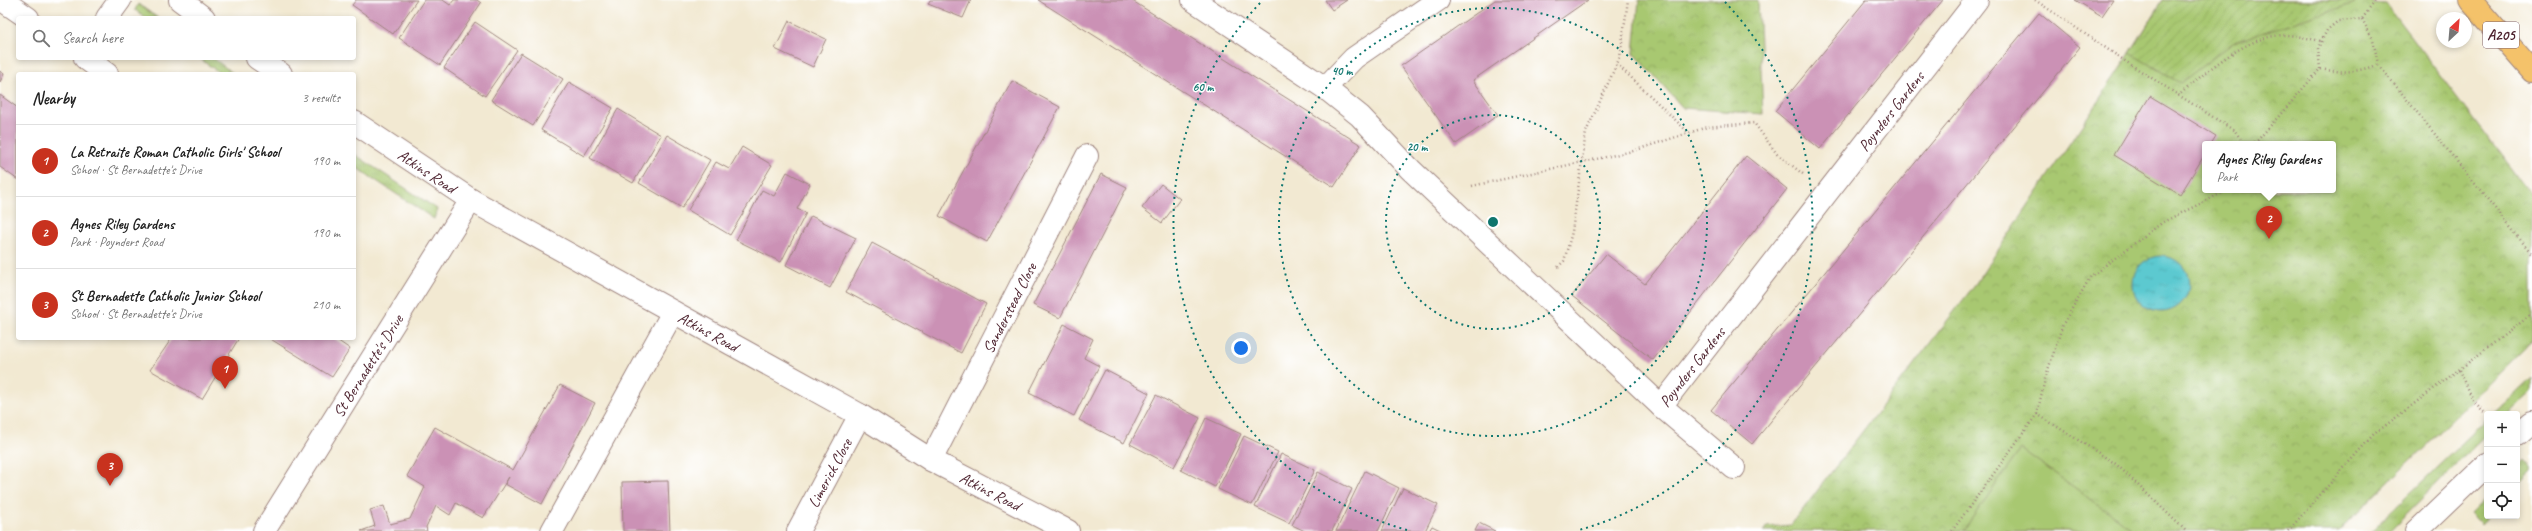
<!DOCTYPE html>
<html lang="en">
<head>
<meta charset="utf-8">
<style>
	:root { --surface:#fff; --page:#f2f2f2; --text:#222; --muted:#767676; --line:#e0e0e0; --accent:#c8321e }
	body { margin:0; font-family:Caveat,sans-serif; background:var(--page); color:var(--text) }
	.controls { position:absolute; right:12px; bottom:12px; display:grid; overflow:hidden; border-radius:4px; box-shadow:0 2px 6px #0003 }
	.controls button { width:36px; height:36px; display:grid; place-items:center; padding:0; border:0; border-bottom:1px solid var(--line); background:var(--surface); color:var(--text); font:20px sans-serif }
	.compass { position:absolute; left:2436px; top:12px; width:36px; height:36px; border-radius:50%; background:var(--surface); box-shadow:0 2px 6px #0003; rotate:26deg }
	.you { position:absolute; left:1241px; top:348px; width:14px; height:14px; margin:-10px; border:3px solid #fff; border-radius:50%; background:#1a73e8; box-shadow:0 0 0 6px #1a73e833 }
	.badge { display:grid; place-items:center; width:26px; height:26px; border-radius:50%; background:var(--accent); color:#fff; font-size:13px; font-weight:700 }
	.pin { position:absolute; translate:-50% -33px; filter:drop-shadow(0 1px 2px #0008) }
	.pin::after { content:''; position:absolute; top:21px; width:14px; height:12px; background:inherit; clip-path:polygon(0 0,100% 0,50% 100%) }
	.popup { position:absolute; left:2202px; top:141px; width:134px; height:52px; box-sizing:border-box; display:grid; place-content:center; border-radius:4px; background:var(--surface); filter:drop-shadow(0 1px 3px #0005); font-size:13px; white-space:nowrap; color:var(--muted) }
	.popup b { font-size:15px; color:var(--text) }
	.popup::after { content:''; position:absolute; left:50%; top:100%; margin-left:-8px; border:8px solid transparent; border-top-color:var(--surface) }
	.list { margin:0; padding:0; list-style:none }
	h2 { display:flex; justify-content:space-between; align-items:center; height:52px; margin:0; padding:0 16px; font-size:17px }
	h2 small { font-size:13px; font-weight:400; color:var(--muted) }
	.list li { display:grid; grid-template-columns:26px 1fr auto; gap:12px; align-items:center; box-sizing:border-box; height:72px; padding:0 16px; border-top:1px solid var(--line) }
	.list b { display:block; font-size:15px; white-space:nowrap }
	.list p { margin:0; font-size:13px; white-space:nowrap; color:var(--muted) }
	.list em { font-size:13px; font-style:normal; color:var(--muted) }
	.icon { flex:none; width:22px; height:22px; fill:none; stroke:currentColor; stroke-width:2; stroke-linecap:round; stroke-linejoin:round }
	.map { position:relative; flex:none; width:2532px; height:531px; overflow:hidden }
	.search { position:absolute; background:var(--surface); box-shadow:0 2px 6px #0003; left:16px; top:16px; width:340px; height:44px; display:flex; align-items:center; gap:10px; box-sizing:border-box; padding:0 14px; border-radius:4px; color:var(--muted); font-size:15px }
	.panel { position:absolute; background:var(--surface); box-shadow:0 2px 6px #0003; left:16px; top:72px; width:340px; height:268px; border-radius:4px }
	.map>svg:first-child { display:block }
	.grass { fill:url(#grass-tufts); stroke:#79744e }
	.park { fill:url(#park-crowns); stroke:#79744e; fill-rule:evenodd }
	.garden { fill:url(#garden-furrows); stroke:#79744e }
	.pitch { fill:#a8c871; stroke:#79744e }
	.water { fill:url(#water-ripples); stroke:#52747e }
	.building { fill:#cb91b5 }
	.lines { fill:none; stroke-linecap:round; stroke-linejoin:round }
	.minor-casing { stroke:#9e847e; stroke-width:24 }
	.highway-casing { stroke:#9e847e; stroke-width:24 }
	.path { stroke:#9e847e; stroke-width:2.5; stroke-dasharray:1 3; stroke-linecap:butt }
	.minor { stroke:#fff; stroke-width:22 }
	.highway { stroke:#f4c26a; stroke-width:22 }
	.ring { fill:none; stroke:#0f766e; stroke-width:2; stroke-dasharray:2 4 }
	.labels { text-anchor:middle; stroke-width:3; stroke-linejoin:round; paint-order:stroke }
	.shield { fill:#fff; stroke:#80626b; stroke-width:1 }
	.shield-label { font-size:15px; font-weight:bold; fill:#4a1f2b }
	.street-label { font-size:16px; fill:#4a1f2b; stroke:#fff }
	.centre { fill:#0f766e; stroke:#fff; stroke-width:2 }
	.ring-label { font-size:12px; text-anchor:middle; font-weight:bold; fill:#0f766e; stroke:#fff; stroke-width:3; stroke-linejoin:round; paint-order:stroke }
</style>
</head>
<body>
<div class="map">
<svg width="2532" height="531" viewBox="0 0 2532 531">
	<defs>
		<pattern id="grass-tufts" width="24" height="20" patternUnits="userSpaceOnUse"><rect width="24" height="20" fill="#a8c871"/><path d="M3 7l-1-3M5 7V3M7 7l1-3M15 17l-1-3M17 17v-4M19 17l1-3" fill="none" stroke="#92ab62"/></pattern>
		<pattern id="park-crowns" width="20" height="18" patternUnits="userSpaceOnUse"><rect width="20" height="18" fill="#a8c871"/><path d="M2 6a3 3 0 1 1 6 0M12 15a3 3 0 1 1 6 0" fill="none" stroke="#92ab62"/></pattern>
		<pattern id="garden-furrows" width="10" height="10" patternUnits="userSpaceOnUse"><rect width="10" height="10" fill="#a8c871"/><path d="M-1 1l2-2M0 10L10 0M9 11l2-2" fill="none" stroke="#92ab62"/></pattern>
		<pattern id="water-ripples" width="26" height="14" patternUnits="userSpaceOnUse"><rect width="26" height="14" fill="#5bc9d0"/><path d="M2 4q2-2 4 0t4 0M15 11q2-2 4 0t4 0" fill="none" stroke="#51acb3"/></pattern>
	</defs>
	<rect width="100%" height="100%" fill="#fff"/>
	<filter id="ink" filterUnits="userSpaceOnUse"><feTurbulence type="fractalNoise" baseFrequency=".025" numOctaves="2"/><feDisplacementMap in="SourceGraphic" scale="8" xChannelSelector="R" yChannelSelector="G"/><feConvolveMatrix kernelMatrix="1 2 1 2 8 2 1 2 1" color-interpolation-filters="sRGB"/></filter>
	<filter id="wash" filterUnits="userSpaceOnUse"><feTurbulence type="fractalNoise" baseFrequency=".012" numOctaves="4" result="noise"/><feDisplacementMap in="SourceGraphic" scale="16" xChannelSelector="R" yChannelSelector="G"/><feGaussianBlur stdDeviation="0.9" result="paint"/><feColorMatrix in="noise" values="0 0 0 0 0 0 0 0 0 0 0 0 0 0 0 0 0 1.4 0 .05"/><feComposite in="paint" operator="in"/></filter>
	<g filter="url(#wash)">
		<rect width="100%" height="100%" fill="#f2e9d2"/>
		<!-- grass -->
		<g class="grass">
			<path d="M138,4L158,18H146L135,10Z"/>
			<path d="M199,58H213L234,74H221Z"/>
			<path d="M354,154L437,209L434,219L354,166Z"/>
			<path d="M2532,377V392L2508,414H2493Z"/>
			<path d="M2487,419V434L2389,531H2371Z"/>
			<path d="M2525,460L2532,468V472L2517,487V468Z"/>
			<path d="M2487,496L2489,516L2481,524L2470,513Z"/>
		</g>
		<!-- park -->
		<g class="park">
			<path d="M1639,0H1758L1763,114L1683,108L1634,53Z"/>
			<path d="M2163,0H2372L2373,3L2386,4L2532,196V341L2339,531H1763L1767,527L1791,525L1976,283L2125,61ZM2205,144H2333V190H2205Z"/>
		</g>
		<!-- garden -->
		<path class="garden" d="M2163,0H2352L2355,3L2234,42L2180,83L2130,53Z"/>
		<!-- pitch -->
		<path class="pitch" d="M2021,449L2135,531H1963Z"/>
		<!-- water -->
		<circle class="water" cx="2161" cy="284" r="28"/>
		<g id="blocks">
			<!-- building -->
			<g class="building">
				<path d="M356,0H417L393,34L352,5Z"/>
				<path d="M424,0H443L450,5L454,0H477L481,3L440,65L399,38Z"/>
				<path d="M930,0H971L963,18L928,4Z"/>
				<path d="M1038,0H1131L1361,145L1334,187Z"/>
				<path d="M1325,0H1347L1332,10Z"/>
				<path d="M1495,0H1588L1473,80L1498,115L1456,144L1401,66Z"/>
				<path d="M1866,0H1943L1820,149L1775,111Z"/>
				<path d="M2075,0H2113L2102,16Z"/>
				<path d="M2039,13L2080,47L1752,444L1711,410Z"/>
				<path d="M789,21L826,39L813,67L775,49Z"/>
				<path d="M475,22L517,50L485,96L444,68Z"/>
				<path d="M521,53L563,79L533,126L491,100Z"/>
				<path d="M0,71L4,74L0,82Z"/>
				<path d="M1012,81L1060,107L987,242L939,216Z"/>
				<path d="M569,82L613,108L584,156L541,130Z"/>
				<path d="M0,95L18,108V180L0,167Z"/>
				<path d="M2150,96L2216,136L2211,144H2205V154L2180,195L2114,155Z"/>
				<path d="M618,109L661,135L633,183L590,158Z"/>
				<path d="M667,135L710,160L682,208L639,183Z"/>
				<path d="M742,147L772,165L730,235L688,210L716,162L729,169Z"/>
				<path d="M1746,156L1787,189L1653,360L1572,296L1606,254L1645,284Z"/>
				<path d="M787,172L810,184L797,209L806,213L781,262L736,240L762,190L774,196Z"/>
				<path d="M1101,174L1127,187L1060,318L1033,305Z"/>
				<path d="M1161,184L1180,199L1162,223L1142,208Z"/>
				<path d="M811,216L856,238L830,288L786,265Z"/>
				<path d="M872,243L986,304L961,353L846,292Z"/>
				<path d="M1064,324L1093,339L1084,358L1099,366L1074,416L1029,393Z"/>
				<path d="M172,338H239L202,399L150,370Z"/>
				<path d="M269,338H334L350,349L332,377Z"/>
				<path d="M1105,370L1149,393L1124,443L1079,420Z"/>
				<path d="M560,385L595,403L542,504L505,484L509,477L483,518L456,503L450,515L436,506L426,527L427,531H361L375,526L370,510L384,506L390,524L410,519L425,487L407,476L435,427L513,470Z"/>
				<path d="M1156,395L1200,418L1174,467L1130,444Z"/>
				<path d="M1206,418L1241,434L1215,487L1181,470Z"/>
				<path d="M1244,436L1278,452L1252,505L1218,489Z"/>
				<path d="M1281,454L1315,470L1289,523L1255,507Z"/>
				<path d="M1365,471L1399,488L1378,531H1336Z"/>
				<path d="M1318,472L1352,489L1332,531H1305L1292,525Z"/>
				<path d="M668,481L670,531H623L622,482Z"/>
				<path d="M1403,488L1438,505L1425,531H1382Z"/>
				<path d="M1479,523L1495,531H1475Z"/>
				<path d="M1432,526L1442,531H1429Z"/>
			</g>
		</g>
	</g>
	<g filter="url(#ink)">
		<use href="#blocks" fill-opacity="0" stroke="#9e847e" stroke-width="1"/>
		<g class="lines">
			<!-- minor casing -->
			<g class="minor-casing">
				<g id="minor">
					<path d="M2,0L28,18"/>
					<path d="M180,0L204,18"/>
					<path d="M1193,0L1325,88L1360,116L1410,169L1661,406L1734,468"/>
					<path d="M107,18L120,0"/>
					<path d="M85,58L107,74"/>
					<path d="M257,58L281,74"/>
					<path d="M1325,88L1354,58L1438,0"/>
					<path id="s1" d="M354,122L471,200L860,415L931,460L1068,531"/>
					<path id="s2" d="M1661,406L1977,0"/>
					<path d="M2517,435L2532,422"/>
					<path id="s3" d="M931,460L1087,156"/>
					<path id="s4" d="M264,531L471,200"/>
					<path d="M552,531L673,312"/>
					<path id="s5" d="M798,531L860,415"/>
					<path d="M2417,531L2487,464"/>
				</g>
			</g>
			<!-- highway casing -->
			<g class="highway-casing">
				<path id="highway" d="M2470,0L2532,71"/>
			</g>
			<!-- path -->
			<g class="path">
				<path d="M2035,0L2125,61L2235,131L2244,144"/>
				<path d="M2362,19L2373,39L2378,64"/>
				<path d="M1617,64L1689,133"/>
				<path d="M2320,69L2318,48L2327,30L2338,21L2362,19L2376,0"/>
				<path d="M2178,96C2206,72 2245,36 2284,35C2296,35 2310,39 2321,41"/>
				<path d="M2250,144L2258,140L2320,69C2342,73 2357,73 2378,64L2532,254"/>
				<path d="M1472,186L1633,151L1707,127L1754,123L1777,154L1803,174"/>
				<path d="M1558,267L1564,261L1572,232L1586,132L1620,57L1628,0"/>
				<path d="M2460,370L2473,400L2484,412"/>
				<path d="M2037,414L2116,464L2186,531"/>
				<path d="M1952,531L2037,414L2045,379L2063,324L2091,276L2163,222L2228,190"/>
				<path d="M2288,531L2373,435L2532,314"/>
			</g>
			<!-- minor -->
			<use href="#minor" class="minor"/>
			<!-- highway -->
			<use href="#highway" class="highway"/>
		</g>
	</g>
	<!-- distance rings -->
	<g class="ring">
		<circle cx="1493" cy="222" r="107"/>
		<circle cx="1493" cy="222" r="214"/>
		<path d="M1407 530A320 320 0 0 1 1261 2M1725 2A320 320 0 0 1 1579 530"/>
	</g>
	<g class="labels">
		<!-- shield labels -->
		<rect class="shield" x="2483" y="22" width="36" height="26" rx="3"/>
		<g class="shield-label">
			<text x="2501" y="40">A205</text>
		</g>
		<!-- street labels -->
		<g class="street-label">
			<text dy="6" stroke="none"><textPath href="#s2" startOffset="374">Poynders Gardens</textPath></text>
			<text dy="6" stroke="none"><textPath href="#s1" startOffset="88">Atkins Road</textPath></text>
			<text dy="6" stroke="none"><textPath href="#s3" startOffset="171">Sanderstead Close</textPath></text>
			<text dy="6" stroke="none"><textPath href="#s1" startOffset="412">Atkins Road</textPath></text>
			<text dy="6" stroke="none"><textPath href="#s2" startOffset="50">Poynders Gardens</textPath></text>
			<text dy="6" stroke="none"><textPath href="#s4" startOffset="195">St Bernadette's Drive</textPath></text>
			<text dy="6" stroke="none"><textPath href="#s5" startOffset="66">Limerick Close</textPath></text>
			<text dy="6" stroke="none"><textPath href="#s1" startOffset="736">Atkins Road</textPath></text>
		</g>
	</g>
	<circle cx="1493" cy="222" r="6" class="centre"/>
	<g class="ring-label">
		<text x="1342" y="75">40 m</text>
		<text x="1203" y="91">60 m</text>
		<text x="1417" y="151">20 m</text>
	</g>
</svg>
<div class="controls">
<button>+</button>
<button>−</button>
<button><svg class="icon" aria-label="locate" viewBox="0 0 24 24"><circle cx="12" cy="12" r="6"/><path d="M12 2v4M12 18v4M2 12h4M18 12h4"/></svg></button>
</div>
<svg class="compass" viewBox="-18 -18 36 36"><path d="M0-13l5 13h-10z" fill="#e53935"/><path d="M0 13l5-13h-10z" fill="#767676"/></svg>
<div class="you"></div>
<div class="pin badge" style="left:225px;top:389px">1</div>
<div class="pin badge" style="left:2269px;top:239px">2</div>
<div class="popup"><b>Agnes Riley Gardens</b>Park</div>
<div class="pin badge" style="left:110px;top:486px">3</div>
<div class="search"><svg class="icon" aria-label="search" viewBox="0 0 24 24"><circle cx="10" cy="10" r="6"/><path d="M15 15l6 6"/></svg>Search here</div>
<section class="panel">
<h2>Nearby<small>3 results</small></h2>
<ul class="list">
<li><span class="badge">1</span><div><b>La Retraite Roman Catholic Girls' School</b><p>School · St Bernadette's Drive</p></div><em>190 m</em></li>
<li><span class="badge">2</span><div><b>Agnes Riley Gardens</b><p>Park · Poynders Road</p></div><em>190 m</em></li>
<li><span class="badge">3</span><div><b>St Bernadette Catholic Junior School</b><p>School · St Bernadette's Drive</p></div><em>210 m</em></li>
</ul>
</section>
</div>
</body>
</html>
